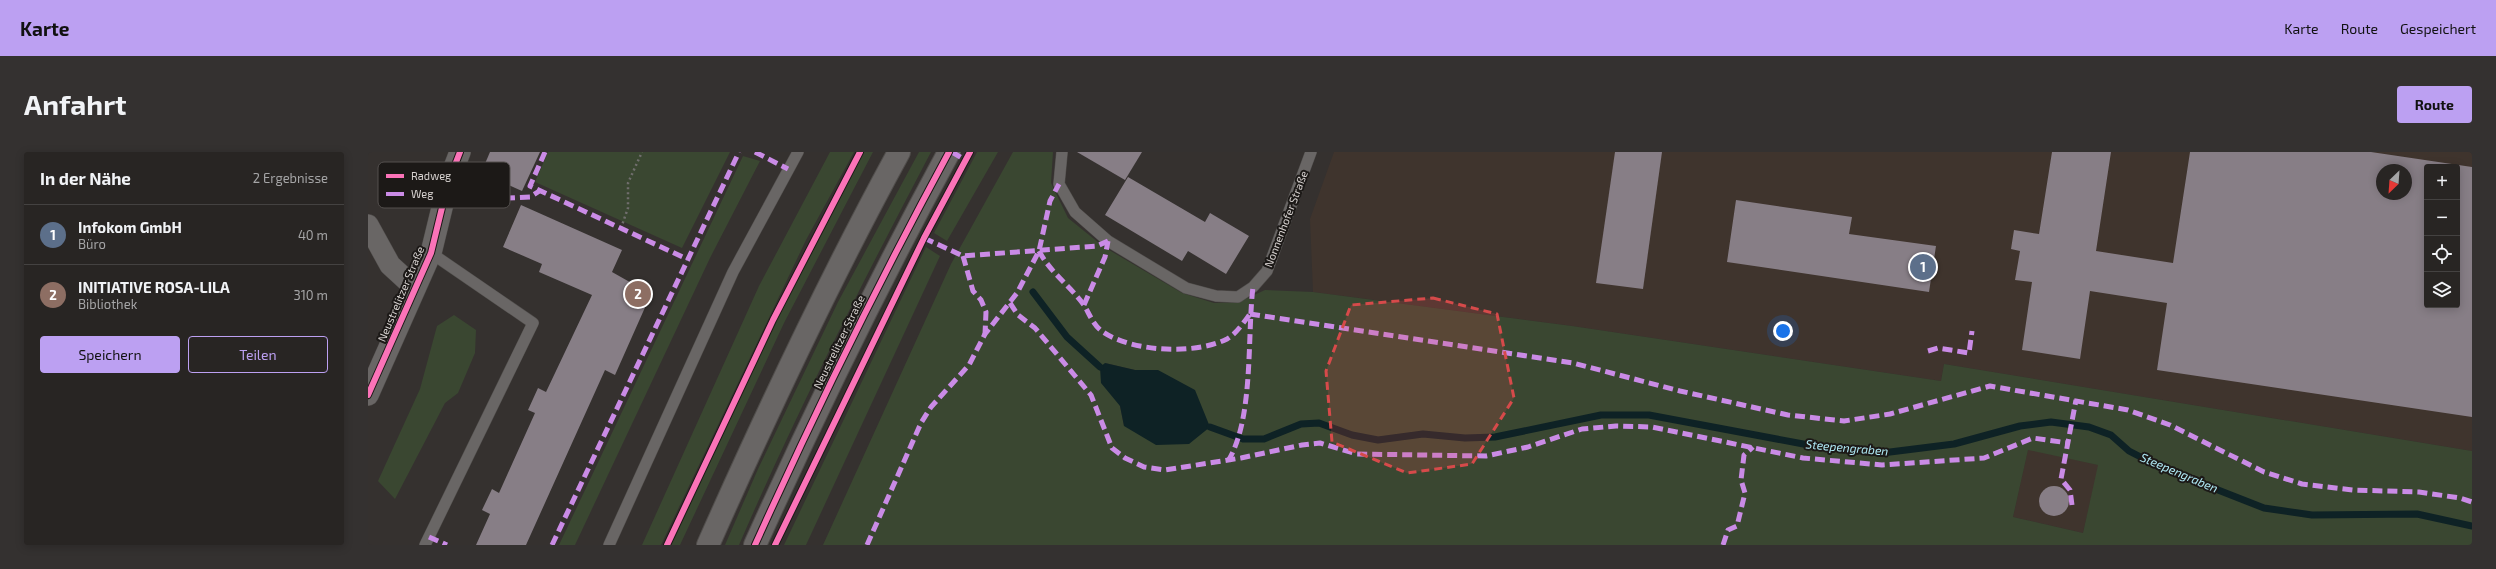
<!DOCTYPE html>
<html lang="de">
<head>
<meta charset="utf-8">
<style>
	:root { --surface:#282523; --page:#343130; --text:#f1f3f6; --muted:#a5a5a6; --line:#444241; --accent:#bca0f2 }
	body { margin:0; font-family:"Exo 2",sans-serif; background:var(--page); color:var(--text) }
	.controls { position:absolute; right:12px; top:12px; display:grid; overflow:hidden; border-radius:4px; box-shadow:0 2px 10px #0003 }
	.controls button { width:36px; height:36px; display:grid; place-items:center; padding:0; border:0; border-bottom:1px solid var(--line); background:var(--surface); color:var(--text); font:20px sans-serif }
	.compass { position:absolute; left:2008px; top:12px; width:36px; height:36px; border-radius:50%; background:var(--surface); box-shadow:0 2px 10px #0003; rotate:205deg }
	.you { position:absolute; left:1415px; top:179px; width:14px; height:14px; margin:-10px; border:3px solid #fff; border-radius:50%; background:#1a73e8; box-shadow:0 0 0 6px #1a73e833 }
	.badge { display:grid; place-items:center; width:26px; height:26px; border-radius:50%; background:var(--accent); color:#fff; font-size:13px; font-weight:700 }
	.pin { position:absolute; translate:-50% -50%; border:2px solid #fff; box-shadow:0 1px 4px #0006 }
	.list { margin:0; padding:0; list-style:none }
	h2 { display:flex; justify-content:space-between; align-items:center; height:52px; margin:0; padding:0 16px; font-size:17px }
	h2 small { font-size:13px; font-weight:400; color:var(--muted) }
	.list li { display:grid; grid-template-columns:26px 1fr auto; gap:12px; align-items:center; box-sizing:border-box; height:60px; padding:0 16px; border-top:1px solid var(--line) }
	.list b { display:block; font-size:15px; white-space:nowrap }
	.list p { margin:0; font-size:13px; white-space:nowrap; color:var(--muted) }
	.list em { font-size:13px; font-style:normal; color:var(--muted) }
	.actions { display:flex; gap:8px; padding:12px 16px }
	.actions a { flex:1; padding:9px 0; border:1px solid var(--accent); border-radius:4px; text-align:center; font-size:14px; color:var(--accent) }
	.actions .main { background:var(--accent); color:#111 }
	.icon { flex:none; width:22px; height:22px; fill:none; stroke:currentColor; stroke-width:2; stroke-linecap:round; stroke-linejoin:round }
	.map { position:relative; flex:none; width:2104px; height:393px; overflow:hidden; border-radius:4px }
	header { display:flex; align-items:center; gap:24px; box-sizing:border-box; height:56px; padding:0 20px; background:var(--accent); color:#111 }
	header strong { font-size:19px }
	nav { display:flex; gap:22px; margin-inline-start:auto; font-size:14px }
	.intro { display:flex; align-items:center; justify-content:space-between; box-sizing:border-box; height:96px; padding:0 24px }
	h1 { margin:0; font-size:28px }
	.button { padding:10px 18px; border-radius:4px; background:var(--accent); color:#111; font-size:14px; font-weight:700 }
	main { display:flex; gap:24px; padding:0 24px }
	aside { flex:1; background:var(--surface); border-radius:4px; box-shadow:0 2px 10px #0003 }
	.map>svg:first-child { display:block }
	.built { fill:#3f342d; fill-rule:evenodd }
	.green { fill:#3a4731; fill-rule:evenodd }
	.water { fill:#0e2225 }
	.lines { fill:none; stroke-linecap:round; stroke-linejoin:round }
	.stream { stroke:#0e2225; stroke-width:7 }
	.building { fill:#877e86; fill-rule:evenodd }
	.service-casing { stroke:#514e4c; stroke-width:12 }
	.minor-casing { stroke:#514e4c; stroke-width:22 }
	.secondary-casing { stroke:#514e4c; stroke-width:24 }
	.path { stroke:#706e6d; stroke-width:2.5; stroke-dasharray:2 3; stroke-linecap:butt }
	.service { stroke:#696665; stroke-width:11 }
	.minor { stroke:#696665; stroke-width:21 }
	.secondary { stroke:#696665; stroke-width:22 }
	.quiet { stroke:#ca8be6; stroke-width:5; stroke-dasharray:10 5; stroke-linecap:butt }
	.cycleway-casing { stroke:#1c1917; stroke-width:8 }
	.cycleway { stroke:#fb73b8; stroke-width:6 }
	.marked { fill:#d64a4a; fill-opacity:0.2; stroke:#d64a4a; stroke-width:3; stroke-dasharray:8 5; stroke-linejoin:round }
	.labels { text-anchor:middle; stroke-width:4; stroke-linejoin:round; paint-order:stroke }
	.street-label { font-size:11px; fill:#d7d2d0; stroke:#1c1917 }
	.water-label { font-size:12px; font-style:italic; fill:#b1ecf8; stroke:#1c1917 }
	.key { fill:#1c1917; stroke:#54504e; stroke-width:1 }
	.key-label { font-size:11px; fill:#d7d2d0 }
</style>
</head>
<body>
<header>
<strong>Karte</strong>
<nav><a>Karte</a><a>Route</a><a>Gespeichert</a></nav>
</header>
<div class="intro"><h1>Anfahrt</h1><a class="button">Route</a></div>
<main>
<aside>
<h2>In der Nähe<small>2 Ergebnisse</small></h2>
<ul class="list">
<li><span class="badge" style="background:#5c6f8a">1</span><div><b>Infokom GmbH</b><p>Büro</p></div><em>40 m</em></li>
<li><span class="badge" style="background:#8d6e63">2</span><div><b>INITIATIVE ROSA-LILA</b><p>Bibliothek</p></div><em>310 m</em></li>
</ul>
<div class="actions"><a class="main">Speichern</a><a>Teilen</a></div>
</aside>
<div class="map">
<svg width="2104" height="393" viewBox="0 0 2104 393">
	<rect width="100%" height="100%" fill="#35312f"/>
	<!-- built -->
	<g class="built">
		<path d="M966,0H2104V299L1576,212L1573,229L1204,174L945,140L942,67ZM2059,15H2089V153H2059ZM2014,18H2038V42H2014Z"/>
		<path d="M1660,297L1731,313L1715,381L1645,365Z"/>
	</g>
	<!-- green -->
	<g class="green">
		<path d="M180,0H362L314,96L167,30Z"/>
		<path d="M462,0H486L438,88L293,393H274L391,134Z"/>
		<path d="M495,0H505L416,171L312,393H303L408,168Z"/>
		<path d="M551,0H563C495,129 429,259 371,393H357L390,317L470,150Z"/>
		<path d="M609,0H630L579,89L566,81Z"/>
		<path d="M645,0H685L683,31L700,66L736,95L814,141L846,151L871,150L897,138L945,140L1204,174L1573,229L1576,212L2104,299V393H455L583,112ZM737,211L767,218H790L756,274L752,254ZM1660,298L1730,313L1715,381L1645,365Z"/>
		<path d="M375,4L392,9L342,106L207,393H191Z"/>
		<path d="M558,95L572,104L438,393H416Z"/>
		<path d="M86,163L108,178L107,201L90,241L77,251L27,347L10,329L52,237L69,174Z"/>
	</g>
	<!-- water -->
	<path class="water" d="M737,211L767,218H790L827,238L842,275L821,292L788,293L756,274L752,254L733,231L732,215Z"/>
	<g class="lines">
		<!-- stream -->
		<g class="stream">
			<path d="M665,140L699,185L732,215"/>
			<path d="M842,275L875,287H896L933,272L951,271L984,283L1010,288L1055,282L1097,286L1127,285L1233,263H1281L1446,294L1514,301L1586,292L1652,274L1683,270L1721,275L1743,283L1761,299L1794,316L1896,356L1944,363L2049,362L2104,374"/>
		</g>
	</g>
	<!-- building -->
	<g class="building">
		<path d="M122,0H172L154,39L113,21Z"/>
		<path d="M709,0H774L757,28Z"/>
		<path d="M1247,0H1294L1275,137L1228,131Z"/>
		<path d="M1684,0H1743L1728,99L1805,111L1822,0H2003L2104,15V265L1789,218L1799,151L1722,139L1712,207L1654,198L1664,130L1647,128L1652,99L1643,97L1646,78L1671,82ZM2059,15H2089V153H2059ZM2014,18H2038V42H2014Z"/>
		<path d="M760,25L837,70L842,61L881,84L858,122L820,99L814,109L737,63Z"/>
		<path d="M1368,48L1484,65L1481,82L1568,94L1561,140L1359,110Z"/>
		<path d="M153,53L254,98L244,120L283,142L247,223L237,218L158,393H108L122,362L114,358L124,337L131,341L167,261L160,258L170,236L178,240L224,143L171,120L174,112L135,95Z"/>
		<circle cx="1686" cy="349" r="15"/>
	</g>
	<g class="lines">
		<!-- service casing -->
		<g class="service-casing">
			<g id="service">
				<path d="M694,0L691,32L707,60L740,89L818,136L848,144L870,145L885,135L899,119L943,0"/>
				<path d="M57,393L165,171L63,101"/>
				<path d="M241,393L365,120L430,0"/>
			</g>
		</g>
		<!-- minor casing -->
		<g class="minor-casing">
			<g id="minor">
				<path d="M0,73L22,113L47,136"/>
				<path d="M0,243L63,101L80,31L92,0"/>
			</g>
		</g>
		<!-- secondary casing -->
		<g class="secondary-casing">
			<g id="secondary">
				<path d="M340,393C399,260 461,128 531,0"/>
				<path d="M387,393C447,260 511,129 581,0"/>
			</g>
		</g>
		<!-- path -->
		<path class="path" d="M253,76L260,56V31L274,0"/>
		<!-- service -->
		<use href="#service" class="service"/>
		<!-- minor -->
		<use href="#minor" class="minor"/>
		<!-- secondary -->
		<use href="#secondary" class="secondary"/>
		<!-- quiet -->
		<g class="quiet">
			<path d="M177,0L162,34L319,107"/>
			<path d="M387,0L420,17"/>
			<path d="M584,0L597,8"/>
			<path d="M80,31L121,47L162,45L173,38"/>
			<path d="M556,86L595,104L729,94L740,89"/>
			<path d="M671,99C682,120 702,134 716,153C722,163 725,173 735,180C765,200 827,203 859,187C868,182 876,170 882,162"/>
			<path d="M595,104L605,139L613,148L618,160L617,182"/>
			<path d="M642,151L650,163L667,176L723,243L744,296L757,306L776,315L797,318L873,306L934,293L952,291L989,302L1118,304L1160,295L1214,277L1248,274L1284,275L1435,306L1514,313L1616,306L1665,286L1700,291"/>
			<path d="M716,153L737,105L740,89"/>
			<path d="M882,162L1205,211L1312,239L1420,263L1476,269L1522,262L1622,234L1760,258L1802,273L1896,320L1934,332L1985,338L2051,340L2092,346L2104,350"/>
			<path d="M1560,199L1570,196L1601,201L1604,179"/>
			<path d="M860,309C886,267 879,184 885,135"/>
			<path d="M1704,353L1702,338L1693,327L1708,248"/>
			<path d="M61,385L79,393"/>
			<path d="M184,393L371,0"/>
			<path d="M499,393L553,271L563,255L601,213L617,182L649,141L671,99L682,49L691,32"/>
			<path d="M1355,393L1360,378L1369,374L1377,341L1373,328L1376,303L1385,295"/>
		</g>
		<!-- cycleway casing -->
		<g class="cycleway-casing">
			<g id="cycleway">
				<path d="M0,243L63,101L80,31L92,0"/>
				<path d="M299,393L405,168L492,0"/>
				<path d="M387,393C447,260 511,129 581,0"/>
				<path d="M407,393L556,86L602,0"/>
			</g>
		</g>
		<!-- cycleway -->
		<use href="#cycleway" class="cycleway"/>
	</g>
	<!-- marked area -->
	<path class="marked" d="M1065,146L1129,162L1146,246L1104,312L1039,321L964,290L958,219L983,153Z"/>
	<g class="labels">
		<!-- street labels -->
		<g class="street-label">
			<text transform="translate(918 67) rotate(-69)" y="4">Nonnenhofer Straße</text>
			<text transform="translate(33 142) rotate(-67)" y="4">Neustrelitzer Straße</text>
			<text transform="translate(471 190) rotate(-64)" y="4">Neustrelitzer Straße</text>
		</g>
		<!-- water labels -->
		<g class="water-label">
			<text transform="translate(1479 296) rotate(5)" y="4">Steepengraben</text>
			<text transform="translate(1811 321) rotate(23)" y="4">Steepengraben</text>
		</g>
	</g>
	<!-- legend -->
	<rect x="10" y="10" width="132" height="46" rx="6" class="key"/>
	<rect x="18" y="22" width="18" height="4" fill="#fb73b8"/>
	<rect x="18" y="40" width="18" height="4" fill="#ca8be6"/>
	<g class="key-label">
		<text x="43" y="28">Radweg</text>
		<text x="43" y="46">Weg</text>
	</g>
</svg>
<div class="controls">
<button>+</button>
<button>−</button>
<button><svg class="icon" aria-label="locate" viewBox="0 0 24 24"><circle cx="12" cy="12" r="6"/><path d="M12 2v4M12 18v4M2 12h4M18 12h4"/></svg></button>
<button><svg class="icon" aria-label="layers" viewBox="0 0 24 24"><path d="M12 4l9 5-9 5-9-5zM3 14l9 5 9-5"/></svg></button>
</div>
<svg class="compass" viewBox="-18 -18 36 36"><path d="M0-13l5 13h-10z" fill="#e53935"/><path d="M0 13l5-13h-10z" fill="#a5a5a6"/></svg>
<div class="you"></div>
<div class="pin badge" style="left:1555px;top:115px;background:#5c6f8a">1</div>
<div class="pin badge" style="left:270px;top:142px;background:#8d6e63">2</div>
</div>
</main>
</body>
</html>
